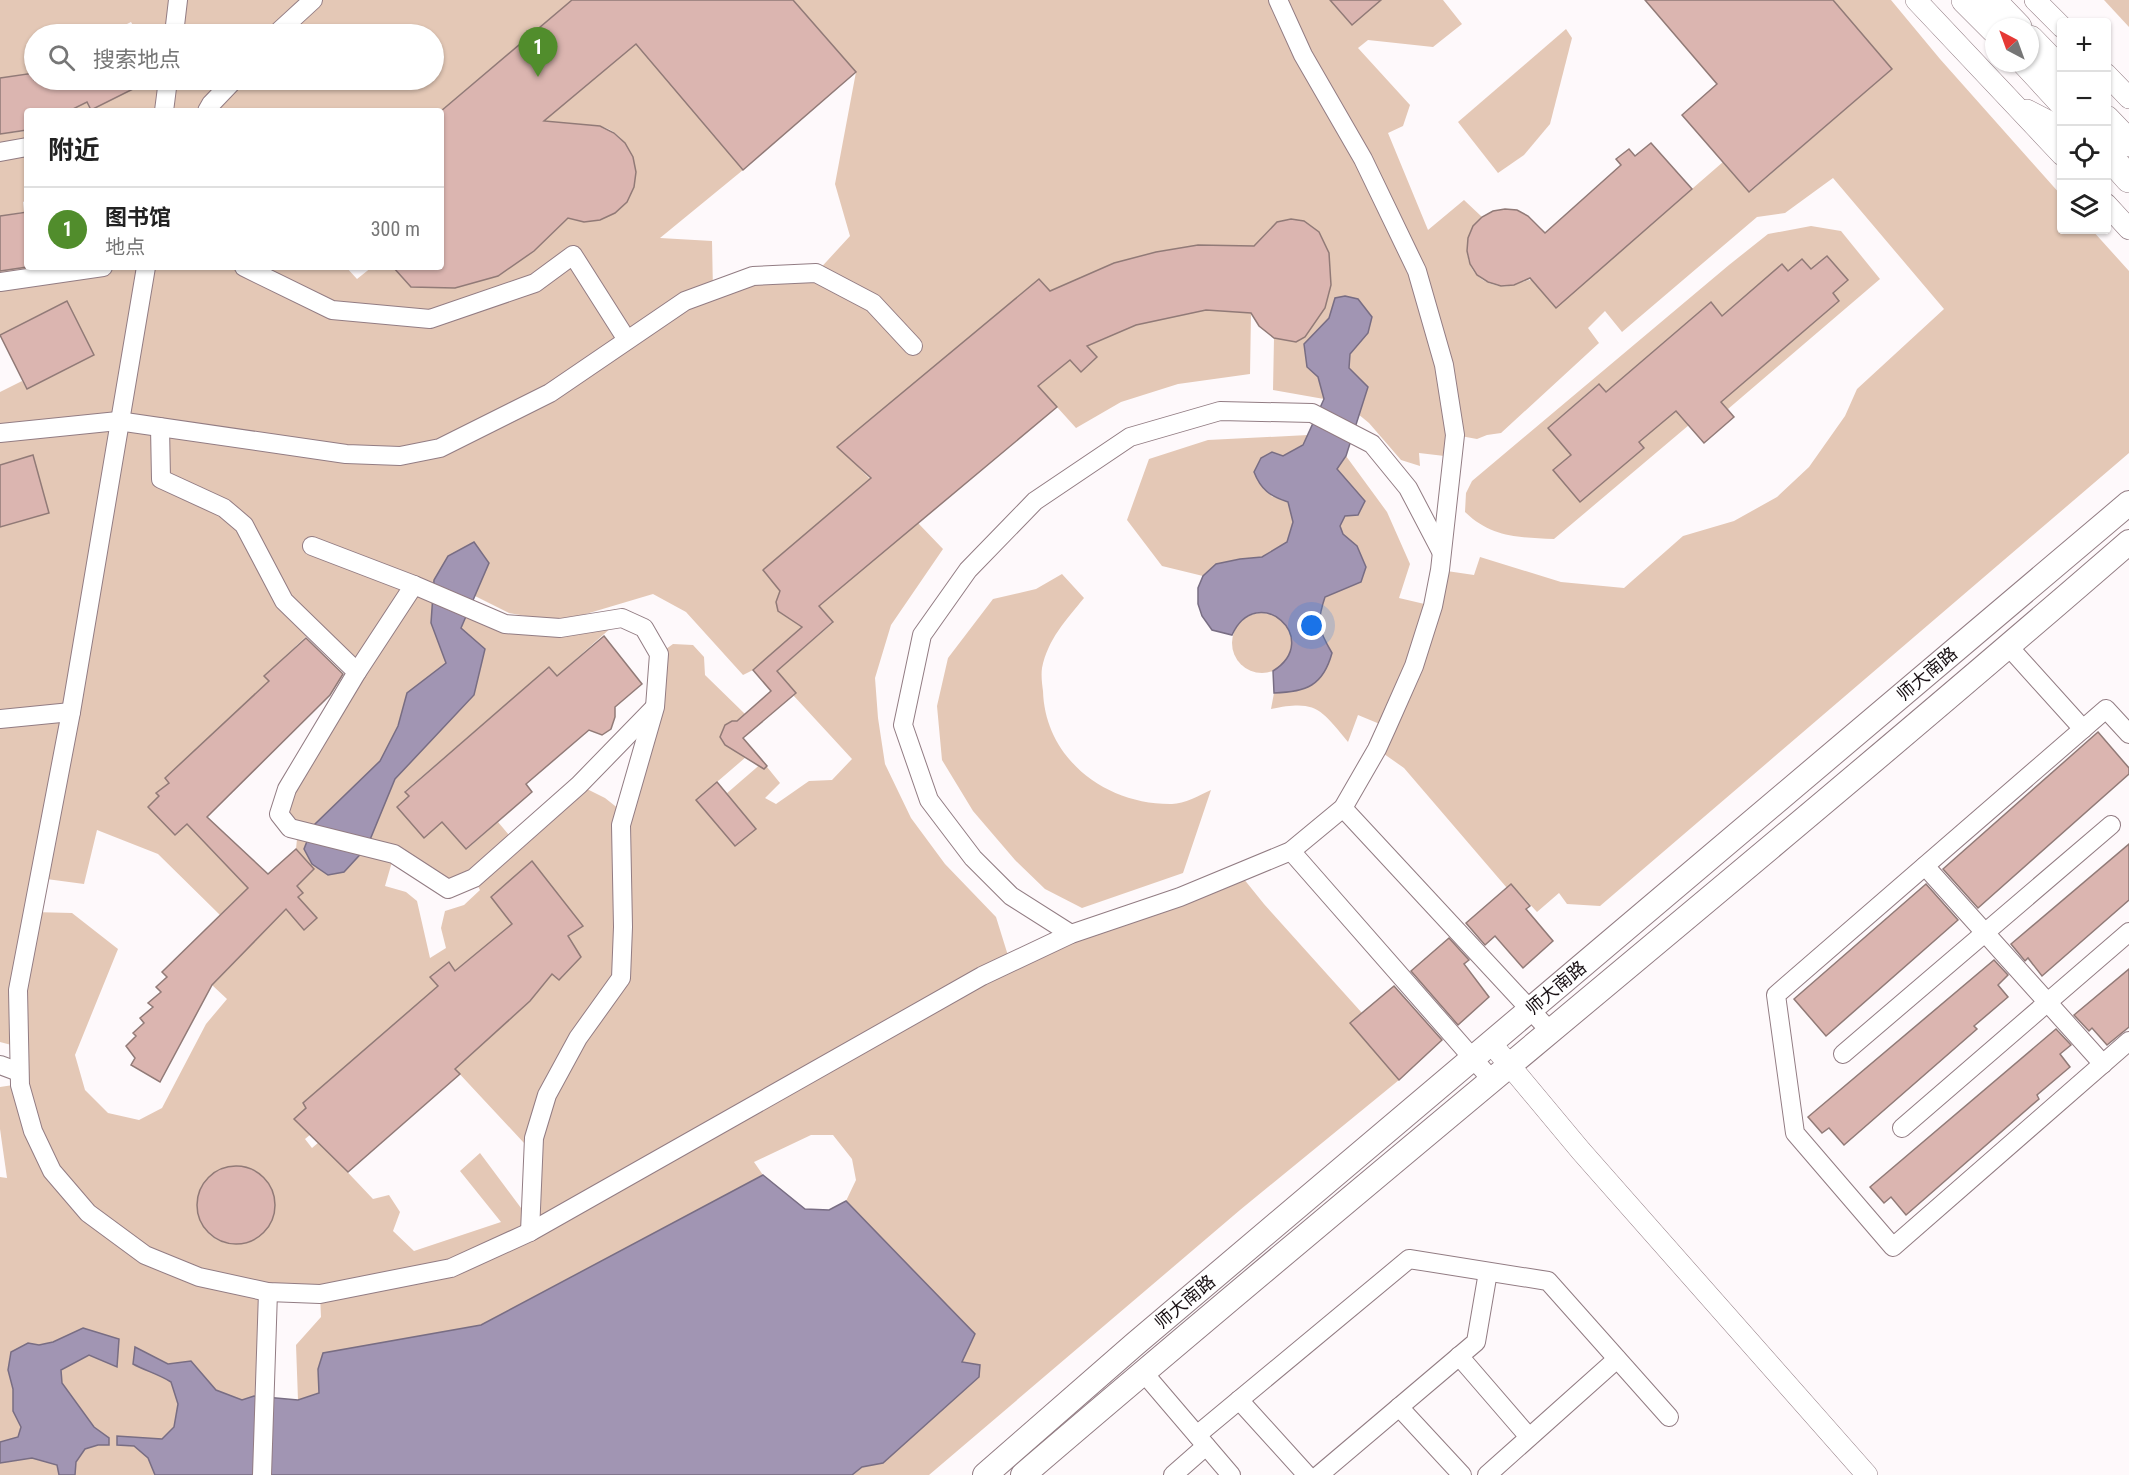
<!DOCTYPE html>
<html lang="zh">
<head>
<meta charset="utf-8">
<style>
	:root { --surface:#fff; --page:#f2f2f2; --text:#222; --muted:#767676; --line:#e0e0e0; --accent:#518d2c }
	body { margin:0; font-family:"Roboto Condensed","Noto Sans SC",sans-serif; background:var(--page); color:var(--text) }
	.controls { position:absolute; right:18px; top:18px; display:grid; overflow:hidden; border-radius:6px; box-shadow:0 2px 4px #0004 }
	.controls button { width:54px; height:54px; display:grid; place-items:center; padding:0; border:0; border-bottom:2px solid var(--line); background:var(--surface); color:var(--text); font:30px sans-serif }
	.compass { position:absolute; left:1985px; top:18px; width:54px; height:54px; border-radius:50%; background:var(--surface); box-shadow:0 2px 4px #0004; rotate:319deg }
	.you { position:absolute; left:1312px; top:626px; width:21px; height:21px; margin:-15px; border:4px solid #fff; border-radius:50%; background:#1a73e8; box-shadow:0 0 0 9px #1a73e833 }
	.badge { display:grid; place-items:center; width:39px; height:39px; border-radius:50%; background:var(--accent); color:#fff; font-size:20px; font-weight:700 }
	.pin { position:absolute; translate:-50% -50px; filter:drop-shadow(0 2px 3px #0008) }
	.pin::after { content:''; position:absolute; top:32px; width:21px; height:18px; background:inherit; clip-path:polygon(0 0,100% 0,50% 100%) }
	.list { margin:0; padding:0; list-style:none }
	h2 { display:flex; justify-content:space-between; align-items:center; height:78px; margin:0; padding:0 24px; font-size:26px }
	h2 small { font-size:20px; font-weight:400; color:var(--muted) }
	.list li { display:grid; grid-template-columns:39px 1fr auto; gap:18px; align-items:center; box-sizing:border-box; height:84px; padding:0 24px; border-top:2px solid var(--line) }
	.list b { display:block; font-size:22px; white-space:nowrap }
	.list p { margin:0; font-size:20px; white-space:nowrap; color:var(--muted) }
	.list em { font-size:20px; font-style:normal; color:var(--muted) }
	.icon { flex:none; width:33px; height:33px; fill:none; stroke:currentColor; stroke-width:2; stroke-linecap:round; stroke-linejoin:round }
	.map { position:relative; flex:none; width:2129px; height:1475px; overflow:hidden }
	.search { position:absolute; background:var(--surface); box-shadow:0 2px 4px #0004; left:24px; top:24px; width:420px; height:66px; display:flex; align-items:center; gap:15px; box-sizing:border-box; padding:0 21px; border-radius:33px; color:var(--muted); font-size:22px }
	.panel { position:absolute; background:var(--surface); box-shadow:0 2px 4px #0004; left:24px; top:108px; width:420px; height:162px; border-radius:6px }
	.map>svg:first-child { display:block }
	.green { fill:#e4c8b6; fill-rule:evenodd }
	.water { fill:#a195b3; stroke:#786d83; stroke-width:1.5 }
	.building { fill:#dbb5b0; stroke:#917a77; stroke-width:1.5 }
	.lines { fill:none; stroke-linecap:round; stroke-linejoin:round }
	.minor-casing { stroke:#927c83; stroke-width:20 }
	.tertiary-casing { stroke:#927c83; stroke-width:22 }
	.secondary-casing { stroke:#927c83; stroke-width:26 }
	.primary-casing { stroke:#927c83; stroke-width:28 }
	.minor { stroke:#fff; stroke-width:18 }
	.tertiary { stroke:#fff; stroke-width:21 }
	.secondary { stroke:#fff; stroke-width:24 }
	.primary { stroke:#fff; stroke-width:27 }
	.labels { text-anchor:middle; stroke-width:4.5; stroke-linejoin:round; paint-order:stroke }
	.street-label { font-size:18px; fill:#181013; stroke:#fff }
</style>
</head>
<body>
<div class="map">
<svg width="2129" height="1475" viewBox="0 0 2129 1475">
	<rect width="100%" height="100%" fill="#fef9fb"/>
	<!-- green -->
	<g class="green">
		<path d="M0,0H572L441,111H69L87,102L91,110L151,80H434V34H138L131,22L107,34H34V73L0,78Z"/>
		<path d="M793,0H1330L1352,25L1381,0H1443L1462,24L1433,47L1368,40L1358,48L1410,105L1403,126L1388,133L1428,230L1464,200L1482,217C1459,241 1462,280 1500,286C1512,288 1521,280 1532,280L1556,307L1723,162L1750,192L1892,69L1833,0H1891L1940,59L2061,195L2062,230H2092L2129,271V453L1600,906L1567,904L1559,893L1537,912L1511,884L1507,888L1404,768L1377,749L1387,727L1358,715L1348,742C1320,708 1316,700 1271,709L1274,693C1306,692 1323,686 1332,653C1318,629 1316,624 1325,597L1361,582L1366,567L1357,546L1343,534L1340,526L1345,516L1358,515L1365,501L1337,469L1346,456L1387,512L1410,564L1399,598L1433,606L1440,570L1474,575L1480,557L1561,582L1624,588L1683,536L1734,521L1777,497L1809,467L1845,416L1857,389L1944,309L1833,178L1785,213L1757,217L1622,332L1605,311L1588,328L1599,343L1501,433L1487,435L1477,439L1455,435L1453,457L1419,453L1420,466L1401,460L1369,423L1358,414L1368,387L1349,368L1350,354L1368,333L1372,317L1358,299L1345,296L1335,298L1329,318L1304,344L1307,367L1318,377L1324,399L1273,390L1274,338L1296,342L1305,337L1325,308L1331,285L1329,253L1319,232L1304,221L1291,219L1277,222L1254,246L1198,245L1156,252L1114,263L1050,291L1039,279L838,446L870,479L764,570L780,591L776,602L778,611L785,616L799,613L806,623L753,670L743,675L686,612L653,594L559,622L509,613L475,596L489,563L474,543L448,556L434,580L431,623L446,663L407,693L398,726L380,761L313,826L304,849L312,864L328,875L344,872L367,847L395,779L474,695L485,649L461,628L470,609L505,624L560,628L622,618L557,676L549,667L405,791L409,796L397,807L424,837L442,822L467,849L498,822L514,841L579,785L605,798L624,813L655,707L659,654L673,644L693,645L704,657L705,675L745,714L737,721H732L725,725L720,737C723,745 729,749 738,748L746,757L696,800L735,846L756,828L726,794L763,762L780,783L765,798L776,804L809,781L832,780L852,759L793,695L795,692L777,671L833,623L819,606L918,523L943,549L891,625L875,678L878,718L885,764L911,818L945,864L996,917L1010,962L1071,934L1180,897L1239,873L1264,904L1362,1013L1350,1023L1399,1080L1240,1210L929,1475H852L862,1467L883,1463L979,1377L980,1365L962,1362L975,1334L846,1201L856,1180L852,1159L833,1135H811L754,1162L763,1175L481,1325L324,1353L318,1369L319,1393L298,1400L296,1345L321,1317L320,1294L268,1292L262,1475H0V1177L7,1178L0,1129V1087L20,1084L19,1047L0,1042V527L49,513L33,456L0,465V392L22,381L27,389L94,355L67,301L0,335V271L28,267H346L357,279L372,267H393L412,287L455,288L498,276L534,251L568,218C671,241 644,82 556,137L543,122L636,44L743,170L660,238L712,241L713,291L753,276L816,273L850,236L835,184L856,72ZM314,629L357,672L287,789L279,814L290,828L298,829L296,849L314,869L297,886L303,893L298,897L317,918L304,929L286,909L212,985L227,999L206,1024L162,1108L139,1120L108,1113L85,1090L75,1055L118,949L72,913L33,912L39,878L84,884L97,830L158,854L220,915L248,888L187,824L175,835L148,807L159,796L156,793L169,783L165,778L269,681L264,676ZM394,855L448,889L474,879L480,890L464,905L445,911L441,928L446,948L430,958L417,901L406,892L385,886ZM532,861L583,926L568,936L580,957L559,980L552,974L530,1001L455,1069L524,1143V1212L480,1153L460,1171L501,1222L414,1251L393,1231L400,1212L389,1195L373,1199L319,1142L312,1148L305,1139L311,1134L295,1119L306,1108L303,1103L438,986L430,977L449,963L455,971L495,938L511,955L527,942L492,897ZM238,1166C242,1167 248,1168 251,1169C273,1179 282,1208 268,1227C261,1236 253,1242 242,1243C193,1252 176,1176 238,1166Z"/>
		<path d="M2104,0H2129V27Z"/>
		<path d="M1566,29L1572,38L1550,124L1524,155L1498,173L1458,122Z"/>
		<path d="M27,131V200L23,202L24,212L0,216V134Z"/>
		<path d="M1811,226L1841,231L1880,279L1728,409L1721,402L1839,301L1833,293L1847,280L1827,256L1811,269L1802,259L1788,271L1782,265L1722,316L1711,303L1606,392L1598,384L1548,428L1571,455L1553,470L1580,502L1639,442L1676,411L1689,425L1554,539C1518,537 1492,538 1465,512L1466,493L1472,481L1729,265L1768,234Z"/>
		<path d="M1206,310L1251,313L1250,374L1178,384L1121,402L1076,428L1038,386L1070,360L1081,372L1097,357L1087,346L1136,325Z"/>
		<path d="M1308,435L1303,445L1283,456L1271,496L1288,502L1293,522L1287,542L1262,557L1240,559L1216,564L1203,576L1162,566L1127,520L1149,459L1208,440Z"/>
		<path d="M1062,574L1084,598C1066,620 1048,639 1042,668C1041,675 1042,684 1043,691C1045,759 1106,805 1172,804C1184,804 1200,795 1211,790L1183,873L1082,908L1045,889L1015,860L973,811L942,760L937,706L948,658L993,599L1036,589Z"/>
		<circle cx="1262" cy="643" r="30"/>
	</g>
	<!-- water -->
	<g class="water">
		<path d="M1345,296L1358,299L1372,317L1368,333L1350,354L1349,368L1368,387L1346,456L1337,469L1365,501L1358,515L1345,516L1340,526L1343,534L1357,546L1366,567L1361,582L1325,597C1316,624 1318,629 1332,653C1323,686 1306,692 1274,693L1273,671C1324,639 1257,580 1232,635L1212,630L1202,616L1198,604V588L1203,576L1216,564L1240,559L1262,557L1287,542L1293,522L1288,502C1270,496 1261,490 1254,472L1261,458L1272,452L1283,456L1303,445L1324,399L1318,377L1307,367L1304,344L1329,318L1335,298Z"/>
		<path d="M474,542L489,563L461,628L485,649L474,695L395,779L367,847L344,872L328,875L312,864L304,849L313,826L380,761L398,726L407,693L446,663L431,623L434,580L448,556Z"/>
		<path d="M763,1175L805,1209L829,1210L846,1201L975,1334L962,1362L980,1365L979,1377L883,1463L862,1467L852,1475H155L148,1458L134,1446L117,1445V1436L162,1439L174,1427L178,1404L171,1382C158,1374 146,1371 133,1364L135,1347L168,1364L191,1361L216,1390L242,1400L254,1396L298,1400L319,1393L318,1369L323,1353L481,1325Z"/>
		<path d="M83,1328L119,1339L117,1367L89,1355L61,1370L62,1383L94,1427L109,1438V1445H98L85,1449L76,1462L75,1475H59L57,1465L32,1458L0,1463V1442L18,1437L21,1427L13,1411V1389L8,1370L11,1352L28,1343L39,1345L53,1342Z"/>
	</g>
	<!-- building -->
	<g class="building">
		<path d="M572,0H793L856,72L743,170L636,44L544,121L600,126L614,133L625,143L633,157L636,172L634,187L627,202L615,213L600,220L584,222L568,218L534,251L498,276L455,288L411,287L393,267H441V111Z"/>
		<path d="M1330,0H1381L1352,25Z"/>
		<path d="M1645,0H1833L1892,69L1749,192L1682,115L1717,84Z"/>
		<path d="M34,73V80H151L91,110L87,102L69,111H27V130L0,134V78Z"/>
		<path d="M1651,143L1692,189L1556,308L1530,278L1514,285L1501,286L1488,282L1477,275L1470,264L1467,251L1468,238L1473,226L1482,217L1493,211L1505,209L1517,210L1528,216L1545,233L1621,165L1616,159L1629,149L1635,156Z"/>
		<path d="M27,212V267L0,271V216Z"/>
		<path d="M1291,219L1304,221L1319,232L1329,253L1331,285L1325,308L1305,337L1296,342L1274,338L1259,326L1251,313L1206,310L1136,325L1087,346L1097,357L1081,372L1070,360L1038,386L1057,407L819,606L833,622L777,671L796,693L743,738L767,766L764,769L725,745L720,737L725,725L732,721H737L771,691L753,670L802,627L778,611L776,602L780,591L763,570L871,478L837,447L1039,279L1050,291L1114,263L1156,252L1198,245L1254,246L1277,222Z"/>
		<path d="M1827,256L1848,280L1833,293L1839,301L1721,402L1734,417L1704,443L1676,411L1639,442L1644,448L1580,502L1553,470L1571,455L1548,428L1599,384L1606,392L1711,302L1722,316L1782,264L1788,271L1802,259L1811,269Z"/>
		<path d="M67,301L94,355L27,389L0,335Z"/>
		<path d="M33,455L49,513L0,527V465Z"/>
		<path d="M604,636L642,684L615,707V717L611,729L602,735L589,730L526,784L532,792L466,849L442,822L424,838L397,807L409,796L405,792L549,667L557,676Z"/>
		<path d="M306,638L343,674L330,695L207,817L268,874L296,849L314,869L297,886L303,893L298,897L317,918L304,930L286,909L212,985L160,1082L131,1065L135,1058L126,1046L136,1036L133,1033L144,1023L140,1018L153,1007L148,1003L161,992L156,987L167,977L162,972L248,888L187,824L175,835L148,807L159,796L156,793L169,783L165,778L269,681L264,676Z"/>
		<path d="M2098,732L2129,768V774L1978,908L1943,869Z"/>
		<path d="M717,782L756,829L735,846L696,800Z"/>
		<path d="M2129,844V900L2042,976L2028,958L2025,961L2011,944Z"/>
		<path d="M532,861L583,926L568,936L581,957L559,980L552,974L530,1001L455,1069L460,1074L348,1172L294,1119L306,1108L303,1103L438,986L430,977L449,962L455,971L512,924L491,897Z"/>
		<path d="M1511,884L1530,906L1526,909L1553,941L1523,968L1495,936L1485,945L1466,923Z"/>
		<path d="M1926,884L1958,920L1826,1036L1794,999Z"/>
		<path d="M1449,938L1469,960L1464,964L1489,997L1458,1025L1411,971Z"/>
		<path d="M1994,960L2008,975L1998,985L2008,997L1974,1026L1977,1029L1844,1145L1829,1128L1822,1133L1808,1117Z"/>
		<path d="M2129,969V1027L2107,1045L2092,1028L2089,1031L2074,1015Z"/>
		<path d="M1394,986L1442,1040L1399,1080L1350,1023Z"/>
		<path d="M2056,1029L2071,1045L2060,1054L2070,1067L2037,1095L2039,1099L1906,1215L1891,1197L1884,1203L1870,1187Z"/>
		<circle cx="236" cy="1205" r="39"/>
	</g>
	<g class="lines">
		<!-- minor casing -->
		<g class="minor-casing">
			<g id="minor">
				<path d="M174,34L178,0"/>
				<path d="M276,34L313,0"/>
				<path d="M164,111L168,80"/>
				<path d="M207,111L211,104L234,80"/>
				<path d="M0,152L27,147"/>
				<path d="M146,267L71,712L18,990L20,1085L33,1131L52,1171L88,1213L145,1255L199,1277L268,1292L320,1294L451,1268L530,1232L982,976L1071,934L1180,897L1291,851L1343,808L1377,749L1387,727L1414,666L1433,606L1440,570L1455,435L1444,365L1417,271L1363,159L1303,55L1278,0"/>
				<path d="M244,267L332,310L430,319L535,283L573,255L627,340"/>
				<path d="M0,282L103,267"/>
				<path d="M160,427L161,479L224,508L244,525L284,601L357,672L287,789L279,814L290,828L394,854L448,889L474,878L579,785L654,708"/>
				<path d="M0,433L118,421L346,454L400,456L440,448L550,393L685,301L753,276L816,273L873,303L913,346"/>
				<path d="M312,546L414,585L505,624L560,628L622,618L644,628L659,654L655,707L621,825L623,927L621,978L578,1038L547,1095L534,1138L530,1232"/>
				<path d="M2009,647L2083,729"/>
				<path d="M357,672L414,585"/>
				<path d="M0,719L71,712"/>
				<path d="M2129,734L2106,709L1776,995L1795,1133L1893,1247L2129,1041"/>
				<path d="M1343,808L1550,1031"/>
				<path d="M1291,851L1491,1079"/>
				<path d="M1925,866L2103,1064"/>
				<path d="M1071,934L1011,896L973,858L929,800L903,725L922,635L968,570L1035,501L1130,437L1220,411L1312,413L1372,444L1408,488L1441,551"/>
				<path d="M1843,1054L2111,825"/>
				<path d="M0,1065L19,1072"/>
				<path d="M1902,1128L2129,932"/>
				<path d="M1459,1356L1529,1437"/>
				<path d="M1143,1372L1231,1475"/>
				<path d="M1239,1400L1307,1475"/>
				<path d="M1399,1407L1462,1475"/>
				<path d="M1197,1435L1409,1259L1548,1281L1669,1417"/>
				<path d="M262,1475L268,1292"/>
				<path d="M1173,1475L1206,1446"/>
				<path d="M1319,1475L1476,1342L1488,1272"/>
				<path d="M1487,1475L1617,1359"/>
			</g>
		</g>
		<!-- tertiary casing -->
		<g class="tertiary-casing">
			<g id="tertiary">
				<path d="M1916,0L2062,155"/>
				<path d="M2035,0L2062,27"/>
				<path d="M2106,74L2129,98"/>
				<path d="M2027,110L2062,128"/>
				<path d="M2106,204L2129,229"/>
				<path d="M1491,1043L1581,1151L1867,1475"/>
			</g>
		</g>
		<!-- secondary casing -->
		<g class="secondary-casing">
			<g id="secondary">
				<path d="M985,1475L1135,1344L2129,503"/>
				<path d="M1023,1475C1389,1161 1765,858 2129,542"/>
			</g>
		</g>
		<!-- primary casing -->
		<g class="primary-casing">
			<g id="primary">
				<path d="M1965,0L1994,29"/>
				<path d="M1992,0L2018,27"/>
				<path d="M2030,39L2062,72"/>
				<path d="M2026,63L2062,102"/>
				<path d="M2106,119L2129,143"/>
				<path d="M2106,153L2129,179"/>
			</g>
		</g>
		<!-- minor -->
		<use href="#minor" class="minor"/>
		<!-- tertiary -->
		<use href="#tertiary" class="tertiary"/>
		<!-- secondary -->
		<use href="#secondary" class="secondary"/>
		<!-- primary -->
		<use href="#primary" class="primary"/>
	</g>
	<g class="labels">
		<!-- street labels -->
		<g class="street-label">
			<text transform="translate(1927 674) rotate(-40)" y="6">师大南路</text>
			<text transform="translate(1556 988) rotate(-40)" y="6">师大南路</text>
			<text transform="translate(1185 1302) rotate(-40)" y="6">师大南路</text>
		</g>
	</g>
</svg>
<div class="controls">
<button>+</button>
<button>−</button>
<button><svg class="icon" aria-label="locate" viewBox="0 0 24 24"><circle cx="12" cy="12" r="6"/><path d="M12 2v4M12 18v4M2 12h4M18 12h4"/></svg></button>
<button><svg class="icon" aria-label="layers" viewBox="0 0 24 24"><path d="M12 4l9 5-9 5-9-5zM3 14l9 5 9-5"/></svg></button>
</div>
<svg class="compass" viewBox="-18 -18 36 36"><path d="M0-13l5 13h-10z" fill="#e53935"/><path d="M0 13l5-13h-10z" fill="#767676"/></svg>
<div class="you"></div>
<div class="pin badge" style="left:538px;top:77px">1</div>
<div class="search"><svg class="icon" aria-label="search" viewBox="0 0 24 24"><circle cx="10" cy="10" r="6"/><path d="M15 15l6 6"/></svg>搜索地点</div>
<section class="panel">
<h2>附近<small></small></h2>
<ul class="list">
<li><span class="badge">1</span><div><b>图书馆</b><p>地点</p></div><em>300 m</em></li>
</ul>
</section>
</div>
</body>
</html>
